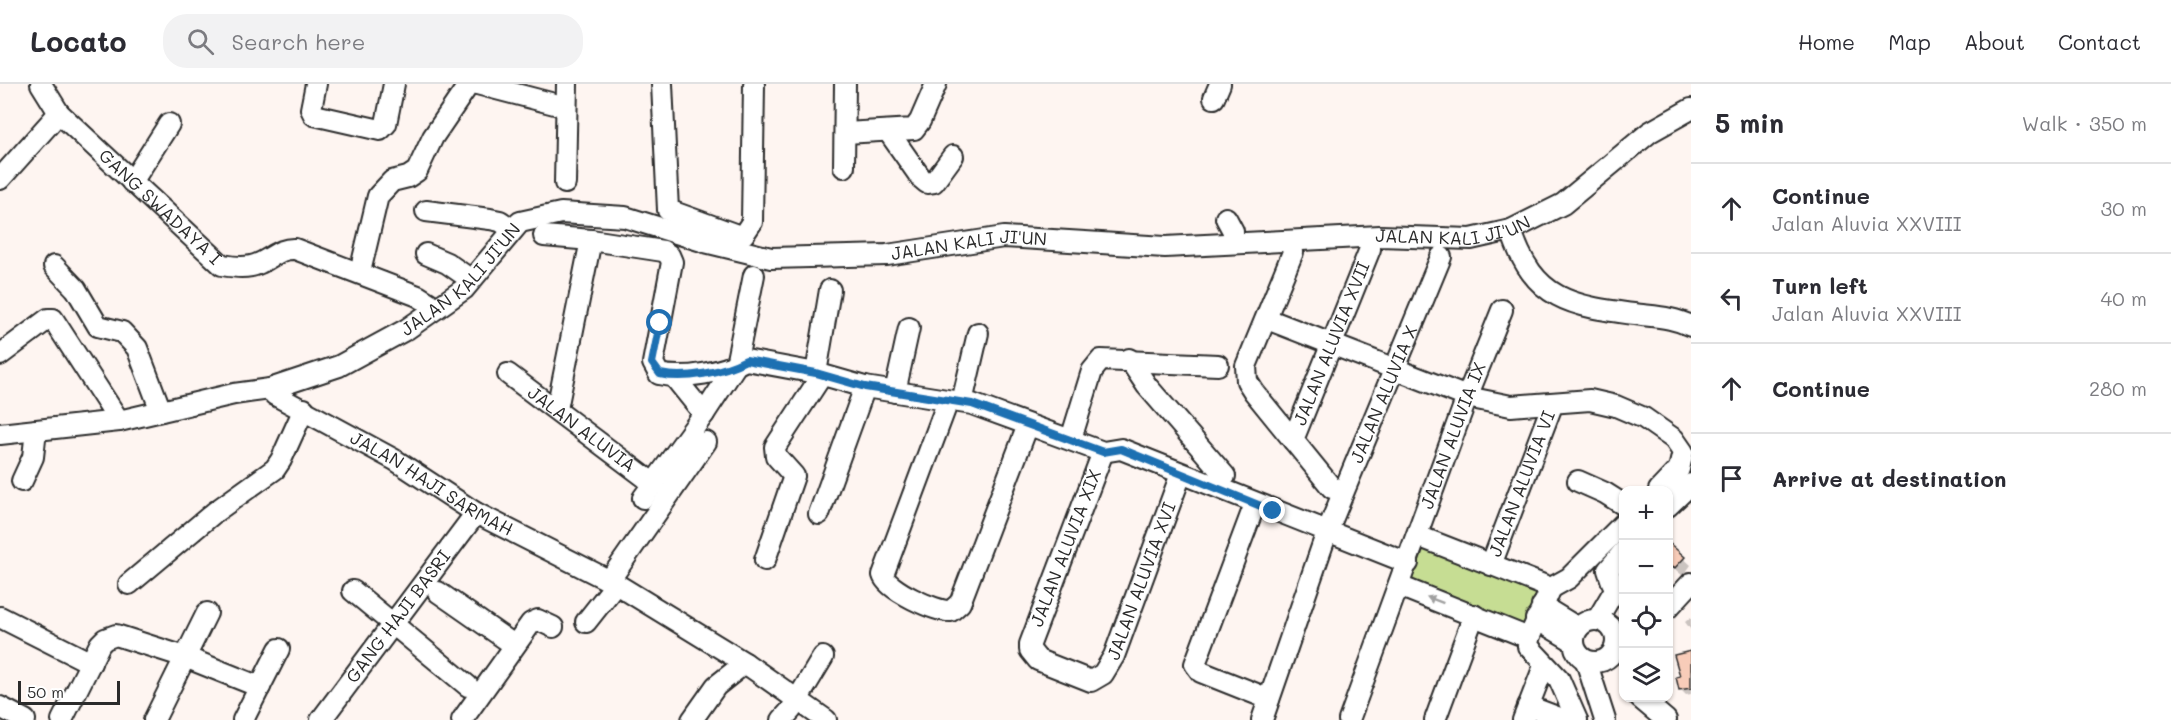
<!DOCTYPE html>
<html lang="en">
<head>
<meta charset="utf-8">
<style>
	:root { --surface:#fff; --page:#f2f2f3; --text:#2b2b33; --muted:#7c7c81; --line:#e1e1e2 }
	body { margin:0; font-family:Mali,sans-serif; background:var(--page); color:var(--text) }
	.controls { position:absolute; right:18px; bottom:18px; display:grid; overflow:hidden; border-radius:12px; box-shadow:0 2px 4px #0004 }
	.controls button { width:54px; height:54px; display:grid; place-items:center; padding:0; border:0; border-bottom:2px solid var(--line); background:var(--surface); color:var(--text); font:30px sans-serif }
	.scale { position:absolute; left:18px; bottom:15px; width:102px; box-sizing:border-box; padding-left:6px; border:3px solid #2b2b2b; border-top:0; font-size:16px; line-height:21px; white-space:nowrap; color:#2b2b2b; -webkit-text-stroke:4px #fff; paint-order:stroke }
	.stop { position:absolute; width:18px; height:18px; margin:-14px; border:4px solid #1f6fb2; border-radius:50%; background:#fff }
	.stop.end { background:#1f6fb2; border-color:#fff; box-shadow:0 2px 6px #0008 }
	.list { margin:0; padding:0; list-style:none }
	h2 { display:flex; justify-content:space-between; align-items:center; height:78px; margin:0; padding:0 24px; font-size:26px }
	h2 small { font-size:20px; font-weight:400; color:var(--muted) }
	.list li { display:grid; grid-template-columns:39px 1fr auto; gap:18px; align-items:center; box-sizing:border-box; height:90px; padding:0 24px; border-top:2px solid var(--line) }
	.list b { display:block; font-size:22px; white-space:nowrap }
	.list p { margin:0; font-size:20px; white-space:nowrap; color:var(--muted) }
	.list em { font-size:20px; font-style:normal; color:var(--muted) }
	.icon { flex:none; width:33px; height:33px; fill:none; stroke:currentColor; stroke-width:2; stroke-linecap:round; stroke-linejoin:round }
	.map { position:relative; flex:none; width:1691px; height:636px; overflow:hidden }
	header { display:flex; align-items:center; gap:36px; box-sizing:border-box; height:84px; padding:0 30px; background:var(--surface); border-bottom:2px solid var(--line) }
	header strong { font-size:28px }
	nav { display:flex; gap:33px; margin-inline-start:auto; font-size:21px }
	.search { width:420px; height:54px; background:var(--page); display:flex; align-items:center; gap:15px; box-sizing:border-box; padding:0 21px; border-radius:24px; color:var(--muted); font-size:22px }
	main { display:flex }
	aside { flex:1; background:var(--surface) }
	.map>svg:first-child { display:block }
	.green { fill:#c6dd93; stroke:#78845f; stroke-width:1.5 }
	.shadow { fill:#0003 }
	.building { fill:#f8ccb9; stroke:#2b2b2b; stroke-width:1.5 }
	.lines { fill:none; stroke-linecap:round; stroke-linejoin:round }
	.minor-casing { stroke:#2b2b2b; stroke-width:24 }
	.minor { stroke:#fff; stroke-width:20 }
	.oneway { fill:#a0a0a0 }
	.route { stroke:#1f6fb2; stroke-width:8 }
	.labels { text-anchor:middle; stroke-width:4.5; stroke-linejoin:round; paint-order:stroke }
	.street-label { font-size:18px; fill:#2b2b2b; stroke:#fff }
</style>
</head>
<body>
<header>
<strong>Locato</strong>
<div class="search"><svg class="icon" aria-label="search" viewBox="0 0 24 24"><circle cx="10" cy="10" r="6"/><path d="M15 15l6 6"/></svg>Search here</div>
<nav><a>Home</a><a>Map</a><a>About</a><a>Contact</a></nav>
</header>
<main>
<div class="map">
<svg width="1691" height="636" viewBox="0 0 1691 636">
	<rect width="100%" height="100%" fill="#fef5f1"/>
	<filter id="ink" filterUnits="userSpaceOnUse"><feTurbulence type="fractalNoise" baseFrequency=".0167" numOctaves="2"/><feDisplacementMap in="SourceGraphic" scale="12" xChannelSelector="R" yChannelSelector="G"/><feConvolveMatrix kernelMatrix="1 2 1 2 8 2 1 2 1" color-interpolation-filters="sRGB"/></filter>
	<g filter="url(#ink)">
		<!-- green -->
		<path class="green" d="M1422,463L1538,507L1525,543L1409,498Z"/>
		<!-- shadow -->
		<g class="shadow">
			<path d="M1668,460L1691,481L1683,492L1670,481L1668,483Z"/>
			<path d="M1691,533V546L1685,538Z"/>
			<path d="M1691,580V610L1686,611L1681,606L1678,594Z"/>
		</g>
		<!-- building -->
		<g class="building">
			<path d="M1668,458L1685,473L1674,485L1668,480Z"/>
			<path d="M1691,567V604L1679,606L1676,593L1680,592L1674,571Z"/>
		</g>
		<g class="lines">
			<!-- minor casing -->
			<g class="minor-casing">
				<g id="minor">
					<path id="s1" d="M41,0L59,29L222,181C235,183 248,185 260,179C273,173 281,164 295,165L418,212L437,224"/>
					<path d="M316,0L311,25L314,31L380,46L386,40L394,0"/>
					<path d="M477,0L566,23"/>
					<path d="M662,0L668,126L737,151L744,150L752,138L754,0"/>
					<path d="M1214,14L1220,0"/>
					<path d="M888,47L921,94L927,99L934,98L953,72"/>
					<path d="M845,49L914,45L920,37L936,0"/>
					<path d="M844,83L845,0"/>
					<path d="M0,95L59,29"/>
					<path d="M132,98L169,40"/>
					<path d="M565,99L567,0"/>
					<path d="M426,127L490,135L500,137L512,145"/>
					<path d="M1226,134L1233,147V159"/>
					<path d="M1511,146C1534,219 1574,222 1642,231C1660,233 1675,234 1691,242"/>
					<path d="M544,152L591,156L663,167L669,171L672,178L653,279L659,290C685,296 723,288 746,276L816,289L865,303L972,320L1103,368L1121,365L1408,479"/>
					<path d="M1293,168L1246,282L1247,297L1254,308L1332,404"/>
					<path d="M426,170L447,179L470,195"/>
					<path d="M54,182L76,205L98,242L122,248L137,264L161,327"/>
					<path d="M360,188L378,112L392,97L408,93L417,87L433,53L469,0"/>
					<path d="M1267,235L1467,313L1511,322L1590,316L1616,322L1644,334L1674,355L1683,368L1679,385L1659,406"/>
					<path d="M0,271L48,235H53L119,337"/>
					<path d="M1129,275L1147,302L1225,392"/>
					<path d="M816,289L830,206"/>
					<path id="s2" d="M508,290L654,400"/>
					<path d="M675,294L704,330"/>
					<path id="s3" d="M270,305L275,311L395,376L476,429L616,500L745,579L826,636"/>
					<path d="M895,308L909,244"/>
					<path d="M948,317L883,491C887,506 936,528 951,527L960,519L1028,341"/>
					<path d="M962,318L978,249"/>
					<path d="M557,325L591,156"/>
					<path id="s4" d="M0,350L119,337L234,310L270,305L339,282L407,245L464,205L520,138L561,129L625,133L705,158L771,174L887,171L1004,153L1165,163L1380,152L1471,155L1511,146L1563,120L1650,48L1691,25"/>
					<path d="M1071,355L1092,287L1101,276L1218,281"/>
					<path id="s5" d="M1293,356L1370,165"/>
					<path id="s6" d="M1103,368L1030,560V566L1038,576L1091,597L1103,590L1114,572L1181,390"/>
					<path d="M22,397L33,373L36,346"/>
					<path d="M1578,397L1605,409L1624,421"/>
					<path d="M643,414L704,330L736,281L754,191"/>
					<path d="M1255,420L1195,580L1201,588L1269,615"/>
					<path d="M1668,422L1691,400"/>
					<path d="M819,430L865,303"/>
					<path d="M1418,452L1551,504"/>
					<path d="M1624,467L1608,486L1612,498L1624,507"/>
					<path d="M765,476L794,392L776,372L775,363L822,291"/>
					<path id="s7" d="M1491,481L1553,319"/>
					<path d="M609,497L706,358"/>
					<path d="M129,500L215,428L275,385L281,376L304,325"/>
					<path d="M1399,502L1529,554"/>
					<path d="M1551,504L1529,554L1528,562L1559,595L1577,636"/>
					<path d="M1551,504L1569,494L1624,439"/>
					<path d="M353,507L468,602"/>
					<path d="M438,508L514,561"/>
					<path d="M1542,522L1578,544"/>
					<path d="M1668,524L1691,499"/>
					<path d="M0,533L91,579"/>
					<path d="M1536,535L1573,557"/>
					<circle cx="1595" cy="557" r="21"/>
					<path d="M1597,536L1617,502"/>
					<path d="M586,538L616,500"/>
					<path d="M1586,577L1605,636"/>
					<path d="M1640,614L1666,636"/>
					<path d="M1528,622L1565,636"/>
					<path d="M0,623L25,636"/>
					<path d="M62,636L100,560L105,555L116,551L185,573L260,603"/>
					<path d="M154,636L207,529"/>
					<path d="M243,636L279,565"/>
					<path id="s8" d="M321,636L476,429"/>
					<path d="M462,636L531,539L538,536L553,543"/>
					<path d="M692,636L716,602L745,579"/>
					<path d="M782,636L791,626L823,573"/>
					<path id="s9" d="M1262,636L1327,448L1441,173"/>
					<path id="s10" d="M1349,636L1467,313L1502,226"/>
					<path d="M1435,636L1474,531"/>
					<path d="M1523,636L1544,582"/>
				</g>
			</g>
			<!-- minor -->
			<use href="#minor" class="minor"/>
		</g>
		<!-- one-way arrows -->
		<defs><path id="oneway-solid" d="M-6-.8H1V-3.2L6.5 0L1 3.2V.8H-6Z" transform="scale(1.5)"/></defs>
		<use class="oneway" href="#oneway-solid" transform="translate(1435 516) rotate(-159)"/>
	</g>
	<g class="lines" filter="url(#ink)">
		<!-- route -->
		<path class="route" d="M660,239L652,279L660,290C685,296 723,288 746,276L816,289L865,303L972,320L1103,368L1121,365L1273,427"/>
	</g>
	<g class="labels">
		<!-- street labels -->
		<g class="street-label">
			<text dy="6" stroke="none"><textPath href="#s1" startOffset="172">GANG SWADAYA I</textPath></text>
			<text dy="6" stroke="none"><textPath href="#s4" startOffset="1524">JALAN KALI JI'UN</textPath></text>
			<text dy="6" stroke="none"><textPath href="#s4" startOffset="1038">JALAN KALI JI'UN</textPath></text>
			<text dy="6" stroke="none"><textPath href="#s4" startOffset="498">JALAN KALI JI'UN</textPath></text>
			<text dy="6" stroke="none"><textPath href="#s5" startOffset="104">JALAN ALUVIA XVII</textPath></text>
			<text dy="6" stroke="none"><textPath href="#s9" startOffset="348">JALAN ALUVIA X</textPath></text>
			<text dy="6" stroke="none"><textPath href="#s2" startOffset="92">JALAN ALUVIA</textPath></text>
			<text dy="6" stroke="none"><textPath href="#s10" startOffset="303">JALAN ALUVIA IX</textPath></text>
			<text dy="6" stroke="none"><textPath href="#s3" startOffset="188">JALAN HAJI SARMAH</textPath></text>
			<text dy="6" stroke="none"><textPath href="#s7" startOffset="87">JALAN ALUVIA VI</textPath></text>
			<text transform="translate(1066 464) rotate(-69)" y="6">JALAN ALUVIA XIX</text>
			<text dy="6" stroke="none"><textPath href="#s6" startOffset="396">JALAN ALUVIA XVI</textPath></text>
			<text dy="6" stroke="none"><textPath href="#s8" startOffset="129">GANG HAJI BASRI</textPath></text>
		</g>
	</g>
</svg>
<div class="controls">
<button>+</button>
<button>−</button>
<button><svg class="icon" aria-label="locate" viewBox="0 0 24 24"><circle cx="12" cy="12" r="6"/><path d="M12 2v4M12 18v4M2 12h4M18 12h4"/></svg></button>
<button><svg class="icon" aria-label="layers" viewBox="0 0 24 24"><path d="M12 4l9 5-9 5-9-5zM3 14l9 5 9-5"/></svg></button>
</div>
<div class="scale">50 m</div>
<div class="stop" style="left:660px;top:239px"></div>
<div class="stop end" style="left:1273px;top:427px"></div>
</div>
<aside>
<h2>5 min<small>Walk · 350 m</small></h2>
<ul class="list">
<li><svg class="icon" aria-label="ahead" viewBox="0 0 24 24"><path d="M12 20V5M6 11l6-6 6 6"/></svg><div><b>Continue</b><p>Jalan Aluvia XXVIII</p></div><em>30 m</em></li>
<li><svg class="icon" aria-label="left" viewBox="0 0 24 24"><path d="M17 20v-9H6M10 6l-5 5 5 5"/></svg><div><b>Turn left</b><p>Jalan Aluvia XXVIII</p></div><em>40 m</em></li>
<li><svg class="icon" aria-label="ahead" viewBox="0 0 24 24"><path d="M12 20V5M6 11l6-6 6 6"/></svg><div><b>Continue</b></div><em>280 m</em></li>
<li><svg class="icon" aria-label="arrive" viewBox="0 0 24 24"><path d="M6 21V4h12l-3 4 3 4H6"/></svg><div><b>Arrive at destination</b></div></li>
</ul>
</aside>
</main>
</body>
</html>
